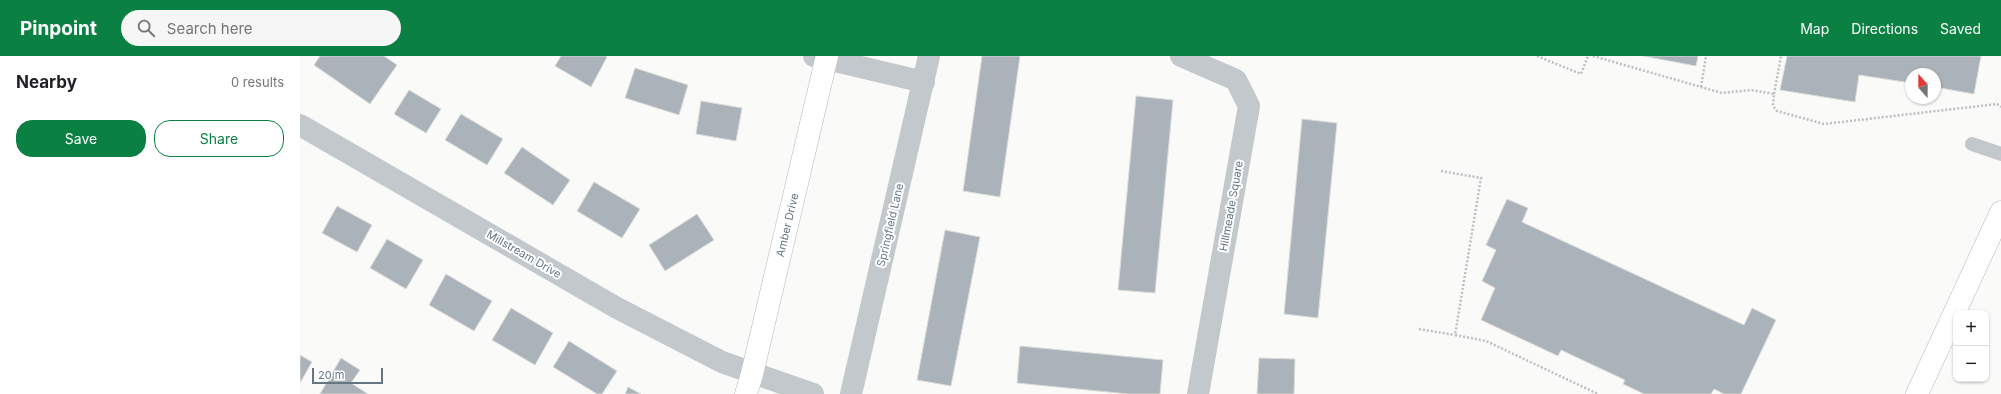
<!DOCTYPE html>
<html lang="en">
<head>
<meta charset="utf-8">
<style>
	:root { --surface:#fff; --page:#f6f6f6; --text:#202124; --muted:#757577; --line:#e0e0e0; --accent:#0b8043 }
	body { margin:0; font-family:Inter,sans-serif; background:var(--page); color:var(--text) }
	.controls { position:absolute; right:12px; bottom:12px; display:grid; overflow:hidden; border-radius:8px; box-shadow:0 1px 3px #0004 }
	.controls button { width:36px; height:36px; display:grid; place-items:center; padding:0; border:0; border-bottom:1px solid var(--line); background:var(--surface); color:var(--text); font:20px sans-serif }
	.compass { position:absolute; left:1605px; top:12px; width:36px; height:36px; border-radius:50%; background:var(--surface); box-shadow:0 1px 3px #0004; rotate:339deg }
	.scale { position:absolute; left:12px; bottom:10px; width:71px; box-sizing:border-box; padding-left:4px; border:2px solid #657683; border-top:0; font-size:11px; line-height:14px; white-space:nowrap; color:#657683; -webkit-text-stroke:3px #fff; paint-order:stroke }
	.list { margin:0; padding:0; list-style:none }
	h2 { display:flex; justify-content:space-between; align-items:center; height:52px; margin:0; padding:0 16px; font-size:17px }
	h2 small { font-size:13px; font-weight:400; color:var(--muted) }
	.actions { display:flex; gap:8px; padding:12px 16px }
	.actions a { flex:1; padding:9px 0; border:1px solid var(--accent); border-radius:16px; text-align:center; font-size:14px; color:var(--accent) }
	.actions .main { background:var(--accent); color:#fff }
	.icon { flex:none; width:22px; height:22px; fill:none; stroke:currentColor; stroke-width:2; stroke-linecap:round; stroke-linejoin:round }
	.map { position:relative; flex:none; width:1701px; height:338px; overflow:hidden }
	header { display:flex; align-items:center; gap:24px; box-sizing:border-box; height:56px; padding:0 20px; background:var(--accent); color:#fff }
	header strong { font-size:19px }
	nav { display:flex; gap:22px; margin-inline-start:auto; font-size:14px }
	.search { width:280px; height:36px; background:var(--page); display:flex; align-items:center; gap:10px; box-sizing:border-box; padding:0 14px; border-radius:22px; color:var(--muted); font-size:15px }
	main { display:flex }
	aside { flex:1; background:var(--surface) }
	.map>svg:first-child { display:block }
	.building { fill:#aab3b9; stroke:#dcdcda }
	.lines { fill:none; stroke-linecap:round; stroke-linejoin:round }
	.secondary-casing { stroke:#b3babf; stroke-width:23 }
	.path { stroke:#bbbfc2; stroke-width:2.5; stroke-dasharray:2 2; stroke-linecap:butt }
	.lane { stroke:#c3c8cc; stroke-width:14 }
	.street { stroke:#c3c8cc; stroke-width:22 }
	.secondary { stroke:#fff; stroke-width:22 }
	.labels { text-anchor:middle; stroke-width:4; stroke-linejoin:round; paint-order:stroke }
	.street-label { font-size:11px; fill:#657683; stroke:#fff }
</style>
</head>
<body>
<header>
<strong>Pinpoint</strong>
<div class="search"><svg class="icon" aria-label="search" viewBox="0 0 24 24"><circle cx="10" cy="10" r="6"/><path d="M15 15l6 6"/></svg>Search here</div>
<nav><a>Map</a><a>Directions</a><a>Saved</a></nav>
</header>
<main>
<aside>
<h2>Nearby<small>0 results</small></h2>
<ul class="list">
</ul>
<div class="actions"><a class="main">Save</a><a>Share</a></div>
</aside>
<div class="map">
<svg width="1701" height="338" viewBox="0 0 1701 338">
	<rect width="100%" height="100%" fill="#fafaf8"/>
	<!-- building -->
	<g class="building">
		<path d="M20,0H84L97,9L70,48L14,9Z"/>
		<path d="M261,0H305L307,1L291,31L255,10Z"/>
		<path d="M682,0H720L700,141L663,135Z"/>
		<path d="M1343,0H1398L1396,10Z"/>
		<path d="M1487,0H1681L1674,38L1635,31V18H1611V27L1559,19L1555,46L1480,34Z"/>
		<path d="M335,12L388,29L379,59L325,42Z"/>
		<path d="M109,34L141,53L126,77L94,58Z"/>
		<path d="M836,40L873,44L855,237L818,234Z"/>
		<path d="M401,45L442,52L436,85L396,78Z"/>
		<path d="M161,58L203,83L187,109L145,84Z"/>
		<path d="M1002,63L1037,67L1018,262L984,258Z"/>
		<path d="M222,91L270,124L253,149L204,117Z"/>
		<path d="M294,126L340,153L322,182L277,155Z"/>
		<path d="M1207,143L1228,152L1222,166L1444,269L1452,252L1476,264L1441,338H1424L1414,333L1411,338H1344L1323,328L1325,324L1261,294L1258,300L1181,264L1195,232L1182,225L1196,194L1186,189Z"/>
		<path d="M37,150L72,169L57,196L22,177Z"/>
		<path d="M397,158L414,184L365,215L349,189Z"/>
		<path d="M645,174L680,181L651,330L617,324Z"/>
		<path d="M87,183L123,204L106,233L70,212Z"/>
		<path d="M146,218L192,245L174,275L129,249Z"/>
		<path d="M211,252L253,277L235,309L192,284Z"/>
		<path d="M269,285L317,315L302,338H297L253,311Z"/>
		<path d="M720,290L863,304L860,338H828L717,327Z"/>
		<path d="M0,299L12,306L0,327Z"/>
		<path d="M41,302L60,314L51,327L68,338H20Z"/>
		<path d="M959,302L995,303L994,338H957Z"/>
		<path d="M328,331L341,338H325Z"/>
	</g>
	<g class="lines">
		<!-- secondary casing -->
		<g class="secondary-casing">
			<g id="secondary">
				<path id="s1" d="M446,338L452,318L527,0"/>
				<path d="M1617,338L1701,156"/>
			</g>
		</g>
		<!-- path -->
		<g class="path">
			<path d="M1237,0L1281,18L1288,0"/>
			<path d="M1293,0L1422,37L1451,34L1474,38L1473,50L1477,55L1524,68L1697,48L1701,51"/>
			<path d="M1401,31L1406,0"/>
			<path d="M1474,38L1481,0"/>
			<path d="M1141,115L1181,122L1155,279L1186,285L1298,338"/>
			<path d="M1119,273L1155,279"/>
		</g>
		<!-- lane -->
		<path class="lane" d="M1672,88L1701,98"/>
		<!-- street -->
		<g class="street">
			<path d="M514,0L624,26"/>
			<path d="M881,0L936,24L949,50L898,338"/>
			<path d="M0,69L317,252L422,306L513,338"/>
			<path d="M551,338L629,0"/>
		</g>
		<!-- secondary -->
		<use href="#secondary" class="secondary"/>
	</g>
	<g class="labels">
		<!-- street labels -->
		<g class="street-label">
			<text transform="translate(931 150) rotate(-80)" y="4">Hillmeade Square</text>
			<text dy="4" stroke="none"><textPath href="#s1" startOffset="174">Amber Drive</textPath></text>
			<text transform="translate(590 169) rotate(-77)" y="4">Springfield Lane</text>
			<text transform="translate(224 198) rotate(30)" y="4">Millstream Drive</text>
		</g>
	</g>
</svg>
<div class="controls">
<button>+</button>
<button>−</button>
</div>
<svg class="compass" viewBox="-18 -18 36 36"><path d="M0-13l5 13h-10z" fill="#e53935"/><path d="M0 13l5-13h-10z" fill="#757577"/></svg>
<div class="scale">20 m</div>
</div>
</main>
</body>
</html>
